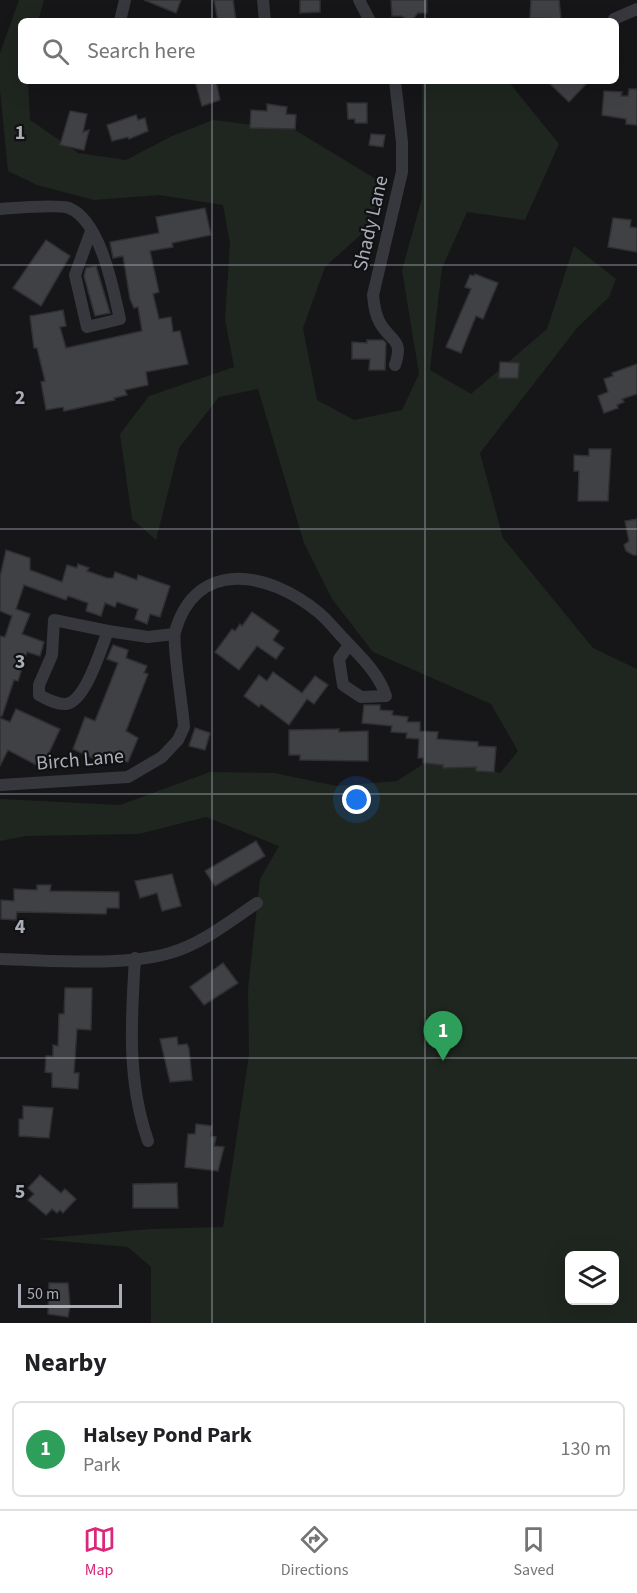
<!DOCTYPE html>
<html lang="en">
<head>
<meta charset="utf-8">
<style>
	:root { --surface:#fff; --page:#f6f6f6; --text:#202124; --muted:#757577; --line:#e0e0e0; --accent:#db2777 }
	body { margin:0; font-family:"Source Sans 3",sans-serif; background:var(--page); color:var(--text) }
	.controls { position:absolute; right:18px; bottom:18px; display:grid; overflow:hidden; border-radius:9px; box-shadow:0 6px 24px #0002 }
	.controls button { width:54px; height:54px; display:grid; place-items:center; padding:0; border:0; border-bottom:2px solid var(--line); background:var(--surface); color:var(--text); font:30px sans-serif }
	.scale { position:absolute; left:18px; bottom:15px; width:104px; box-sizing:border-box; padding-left:6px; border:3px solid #a8adb8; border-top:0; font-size:16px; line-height:21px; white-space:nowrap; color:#a8adb8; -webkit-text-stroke:4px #111113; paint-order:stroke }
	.you { position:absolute; left:357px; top:800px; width:21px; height:21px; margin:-15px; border:4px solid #fff; border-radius:50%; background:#1a73e8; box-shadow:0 0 0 9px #1a73e833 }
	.badge { display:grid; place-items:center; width:39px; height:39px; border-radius:50%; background:var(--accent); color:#fff; font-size:20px; font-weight:700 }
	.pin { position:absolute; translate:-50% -50px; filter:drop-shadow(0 2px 3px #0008) }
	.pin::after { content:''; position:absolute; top:32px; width:21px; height:18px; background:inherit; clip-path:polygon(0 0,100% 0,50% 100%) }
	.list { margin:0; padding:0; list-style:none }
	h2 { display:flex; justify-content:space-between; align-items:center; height:78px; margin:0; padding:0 24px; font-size:26px }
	h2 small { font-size:20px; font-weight:400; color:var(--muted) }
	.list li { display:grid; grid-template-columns:39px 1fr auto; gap:18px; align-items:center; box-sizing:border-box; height:96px; margin:0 12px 12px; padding:0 12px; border:2px solid var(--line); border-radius:9px }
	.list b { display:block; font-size:22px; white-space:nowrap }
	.list p { margin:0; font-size:20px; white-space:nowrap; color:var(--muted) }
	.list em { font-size:20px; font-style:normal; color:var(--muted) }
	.icon { flex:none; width:33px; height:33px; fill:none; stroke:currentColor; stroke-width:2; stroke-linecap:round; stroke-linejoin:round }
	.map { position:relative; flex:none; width:637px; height:1323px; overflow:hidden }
	.search { position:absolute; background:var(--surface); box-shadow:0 6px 24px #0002; left:18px; right:18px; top:18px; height:66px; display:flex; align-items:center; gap:15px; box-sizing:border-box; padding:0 21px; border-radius:9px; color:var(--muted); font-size:22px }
	.sheet { height:186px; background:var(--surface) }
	nav { display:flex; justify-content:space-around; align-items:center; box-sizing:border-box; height:84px; border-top:2px solid var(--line); background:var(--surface); font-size:16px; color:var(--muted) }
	nav a { display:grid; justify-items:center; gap:3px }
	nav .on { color:var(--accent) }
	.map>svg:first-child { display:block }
	.green { fill:#1e261f; fill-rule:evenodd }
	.building { fill:#404145; stroke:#303034; stroke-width:1.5 }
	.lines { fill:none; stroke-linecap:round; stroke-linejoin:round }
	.minor { stroke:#37383d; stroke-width:12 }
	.grid { fill:none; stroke:#a8adb8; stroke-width:1.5; stroke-opacity:0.55 }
	.labels { text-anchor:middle; stroke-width:4.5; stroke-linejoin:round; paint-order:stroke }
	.street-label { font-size:20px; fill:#a8adb8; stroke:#111113 }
	.grid-label { font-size:20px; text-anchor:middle; font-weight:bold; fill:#a8adb8; stroke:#111113; stroke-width:4.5; stroke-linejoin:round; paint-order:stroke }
</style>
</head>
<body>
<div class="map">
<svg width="637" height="1323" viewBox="0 0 637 1323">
	<rect width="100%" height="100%" fill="#161618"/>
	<!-- green -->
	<path class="green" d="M19,0H44L38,21H21V81H28L30,120L78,153L126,160L172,136L213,120L295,130L384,184L366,230L325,267L303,328L317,400L354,420L402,410L419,374L402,270L422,198V81H508L559,144L525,220L467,212L442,268L430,370L471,394L547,329L574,246L616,279L609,297L577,328L480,453L503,538L593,648L637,669V1323H151V1267L128,1247L36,1239L150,1229L223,1227L249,1055L248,989L260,879L279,846L206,817L139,834L26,836L0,841V799L120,805L210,772L274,773L337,786L397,781L436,756L500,773L518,751L491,704L373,652L332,599L304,543L258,389L219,397L179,448L156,540L132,519L120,434L149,396L234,367L225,319L230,243L223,205L159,195L94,200L37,185L8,171L0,89V53ZM570,1256H614V1300H570Z"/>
	<!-- building -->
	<g class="building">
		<path d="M144,0H181L176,13Z"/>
		<path d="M214,0H233L236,21H218Z"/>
		<path d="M300,0H320V12L300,13Z"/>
		<path d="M391,0H427V13H418L411,21L401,16H392Z"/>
		<path d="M531,0H559L561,19L530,18Z"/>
		<path d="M195,81H216L220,100L202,106Z"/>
		<path d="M547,81H589L569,102Z"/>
		<path d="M629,89H637V125L626,124V119L602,115L604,91L622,92L621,96H628Z"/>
		<path d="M347,103H367V123H355V119H348Z"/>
		<path d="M267,104L287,107L286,114L296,115L295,129L250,128L251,110L267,111Z"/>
		<path d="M70,111L87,114L83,132L89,130L84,150L60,145Z"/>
		<path d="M136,115L138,120L145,118L148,131L129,139L128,137L112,141L107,125Z"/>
		<path d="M371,134L385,135L383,147L369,145Z"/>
		<path d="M205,208L211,235L172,243L173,247L150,251L159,292L153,294L159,319L171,317L173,332L180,331L188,364L146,372L148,385L125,390L127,395L114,398L115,400L64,411L63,407L46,410L41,382L45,381L37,348H34L30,316L63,310L66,326L60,327L66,348L142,331L138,307L134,308L130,299L123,256L113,258L110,242L159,233L156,217Z"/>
		<path d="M613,218L631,220L630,227L637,228V252L608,247Z"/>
		<path d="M46,240L70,256L41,306L13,288Z"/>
		<path d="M96,266L110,313L95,316L84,276L86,268Z"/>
		<path d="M475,274L498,283L483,319L476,316L461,353L446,347L471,289L465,287L470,275L474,276Z"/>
		<path d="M367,340H383L386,343L385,370H369L370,359H352V342L367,343Z"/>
		<path d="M500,362L519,363L518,378H499Z"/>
		<path d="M637,364V394L622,399L624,402L617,405L618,408L604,413L598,396L608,392L604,379L613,376L612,373Z"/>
		<path d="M589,449H611L608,501H578L579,471H574V455L589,456Z"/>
		<path d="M637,519V555H633L626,551L624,545L629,541L625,521Z"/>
		<path d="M6,550L30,558V570L62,582L67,565L77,568L78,564L89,568L87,571L107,578H113L115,572L137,580L138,575L170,586L160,617L150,614L147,624L135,619L138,609L117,602L115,607L105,603L101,616L86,611L88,603L68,596L66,600L24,585L16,609L30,614L22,634L44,642L40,656L27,652L18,681L14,680L2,716H0V636L5,637L12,616L0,611V577Z"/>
		<path d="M252,612L279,631L273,640L284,648L276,659L257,646L239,670L215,652L232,629L235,631L240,624L242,626Z"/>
		<path d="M113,645L128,650L126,658L147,666L144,673L148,674L126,731L138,738L128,762L100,758L99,761L73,749L85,717L95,721L109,686L118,663L107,659Z"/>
		<path d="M273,672L302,693L315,676L328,685L314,704L307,699L289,725L261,704L259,707L244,696L259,675L267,681Z"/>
		<path d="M364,705H380V710L393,711L392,715L408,717L407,722H420V731L438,732L437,739L478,742V746L496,747L494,772L476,771V767L443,768V765L423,763V758H418L419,739L406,738L407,733L391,732L392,726L362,723Z"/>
		<path d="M16,709L60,729L42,768L8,750L0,766V718L10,722Z"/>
		<path d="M195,728L210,733L205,750L189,746Z"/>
		<path d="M339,729V732L368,731V761L300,760V755H289V730Z"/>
		<path d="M256,841L265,856L215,886L205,871Z"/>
		<path d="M172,874L181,906L162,911L157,893L140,898L135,881Z"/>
		<path d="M37,885H51L50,891L119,892V908H107L106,914L17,912L16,920L1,919V900L14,901V889L37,890Z"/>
		<path d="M223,963L238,983L204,1005L190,987Z"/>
		<path d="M65,988H92L91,1030L77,1029L74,1073H79L78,1089L52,1087V1073L45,1072L46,1056H53V1045L58,1046L59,1014H64Z"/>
		<path d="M177,1037L178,1045L187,1044L189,1049L192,1080L170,1082L160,1039Z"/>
		<path d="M23,1106L53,1108L49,1138L19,1136V1119H23Z"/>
		<path d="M196,1124L212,1126L211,1136L216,1137L214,1146L224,1147L218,1171L185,1167L188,1134H195Z"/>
		<path d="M40,1175L61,1193L65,1189L76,1199L63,1213L60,1210L57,1213L52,1209L46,1215L28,1200L34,1194L28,1188Z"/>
		<path d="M177,1183L178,1208H133V1184Z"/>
		<path d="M49,1283H68L70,1305L68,1317L48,1314Z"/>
	</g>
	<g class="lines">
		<!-- minor -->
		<g class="minor">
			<path d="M263,0L265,21"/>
			<path d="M359,0L370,21"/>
			<path d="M614,19L637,9"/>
			<path d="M120,21L125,0"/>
			<path d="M395,81L402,142V172L373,295C374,305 375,314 380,323C391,342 404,339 395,365"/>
			<path d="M0,209C14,208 58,204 69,208C101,221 113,289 120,319L87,327L75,275L91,231"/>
			<path d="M54,620L108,631C101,648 86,701 66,704C57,705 47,699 39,695V685L52,655Z"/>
			<path d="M108,631L148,637L174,634"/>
			<path d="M0,785L128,777L162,757L178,740L184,727C183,709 172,644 175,632C196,557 270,572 318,612C328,620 337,632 346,641C362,658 379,674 386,696L361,697L343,685L339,659L349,645"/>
			<path d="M135,958C131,1020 127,1081 148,1141"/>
			<path d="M0,959C51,960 121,967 170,953C202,944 230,921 257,903"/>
		</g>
	</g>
	<!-- grid -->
	<path class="grid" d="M212,0V21M425,0V21M212,81V1323M425,81V1323M0,265H637M0,529H637M0,794H637M0,1058H637"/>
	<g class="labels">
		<!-- street labels -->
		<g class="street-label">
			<text transform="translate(370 223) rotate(-77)" y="7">Shady Lane</text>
			<text transform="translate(80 759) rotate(-5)" y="7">Birch Lane</text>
		</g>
	</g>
	<g class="grid-label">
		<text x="20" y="139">1</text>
		<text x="20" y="404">2</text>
		<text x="20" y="668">3</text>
		<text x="20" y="933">4</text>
		<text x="20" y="1198">5</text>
	</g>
</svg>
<div class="controls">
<button><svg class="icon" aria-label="layers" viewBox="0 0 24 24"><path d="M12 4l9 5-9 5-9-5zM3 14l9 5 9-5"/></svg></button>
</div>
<div class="scale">50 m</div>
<div class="you"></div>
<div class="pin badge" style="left:443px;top:1061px;background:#2e9e5b">1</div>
<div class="search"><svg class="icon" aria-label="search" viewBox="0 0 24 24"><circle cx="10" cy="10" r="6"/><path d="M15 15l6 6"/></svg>Search here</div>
</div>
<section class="sheet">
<h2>Nearby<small></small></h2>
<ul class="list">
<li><span class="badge" style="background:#2e9e5b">1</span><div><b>Halsey Pond Park</b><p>Park</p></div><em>130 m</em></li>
</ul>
</section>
<nav>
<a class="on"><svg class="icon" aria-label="map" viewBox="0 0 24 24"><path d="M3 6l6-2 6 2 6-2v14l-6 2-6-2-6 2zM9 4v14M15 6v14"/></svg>Map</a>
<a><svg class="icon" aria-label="directions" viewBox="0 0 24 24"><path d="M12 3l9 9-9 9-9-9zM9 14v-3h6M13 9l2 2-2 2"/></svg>Directions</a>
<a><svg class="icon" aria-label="saved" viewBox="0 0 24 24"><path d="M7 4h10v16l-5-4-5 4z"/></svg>Saved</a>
</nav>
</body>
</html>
